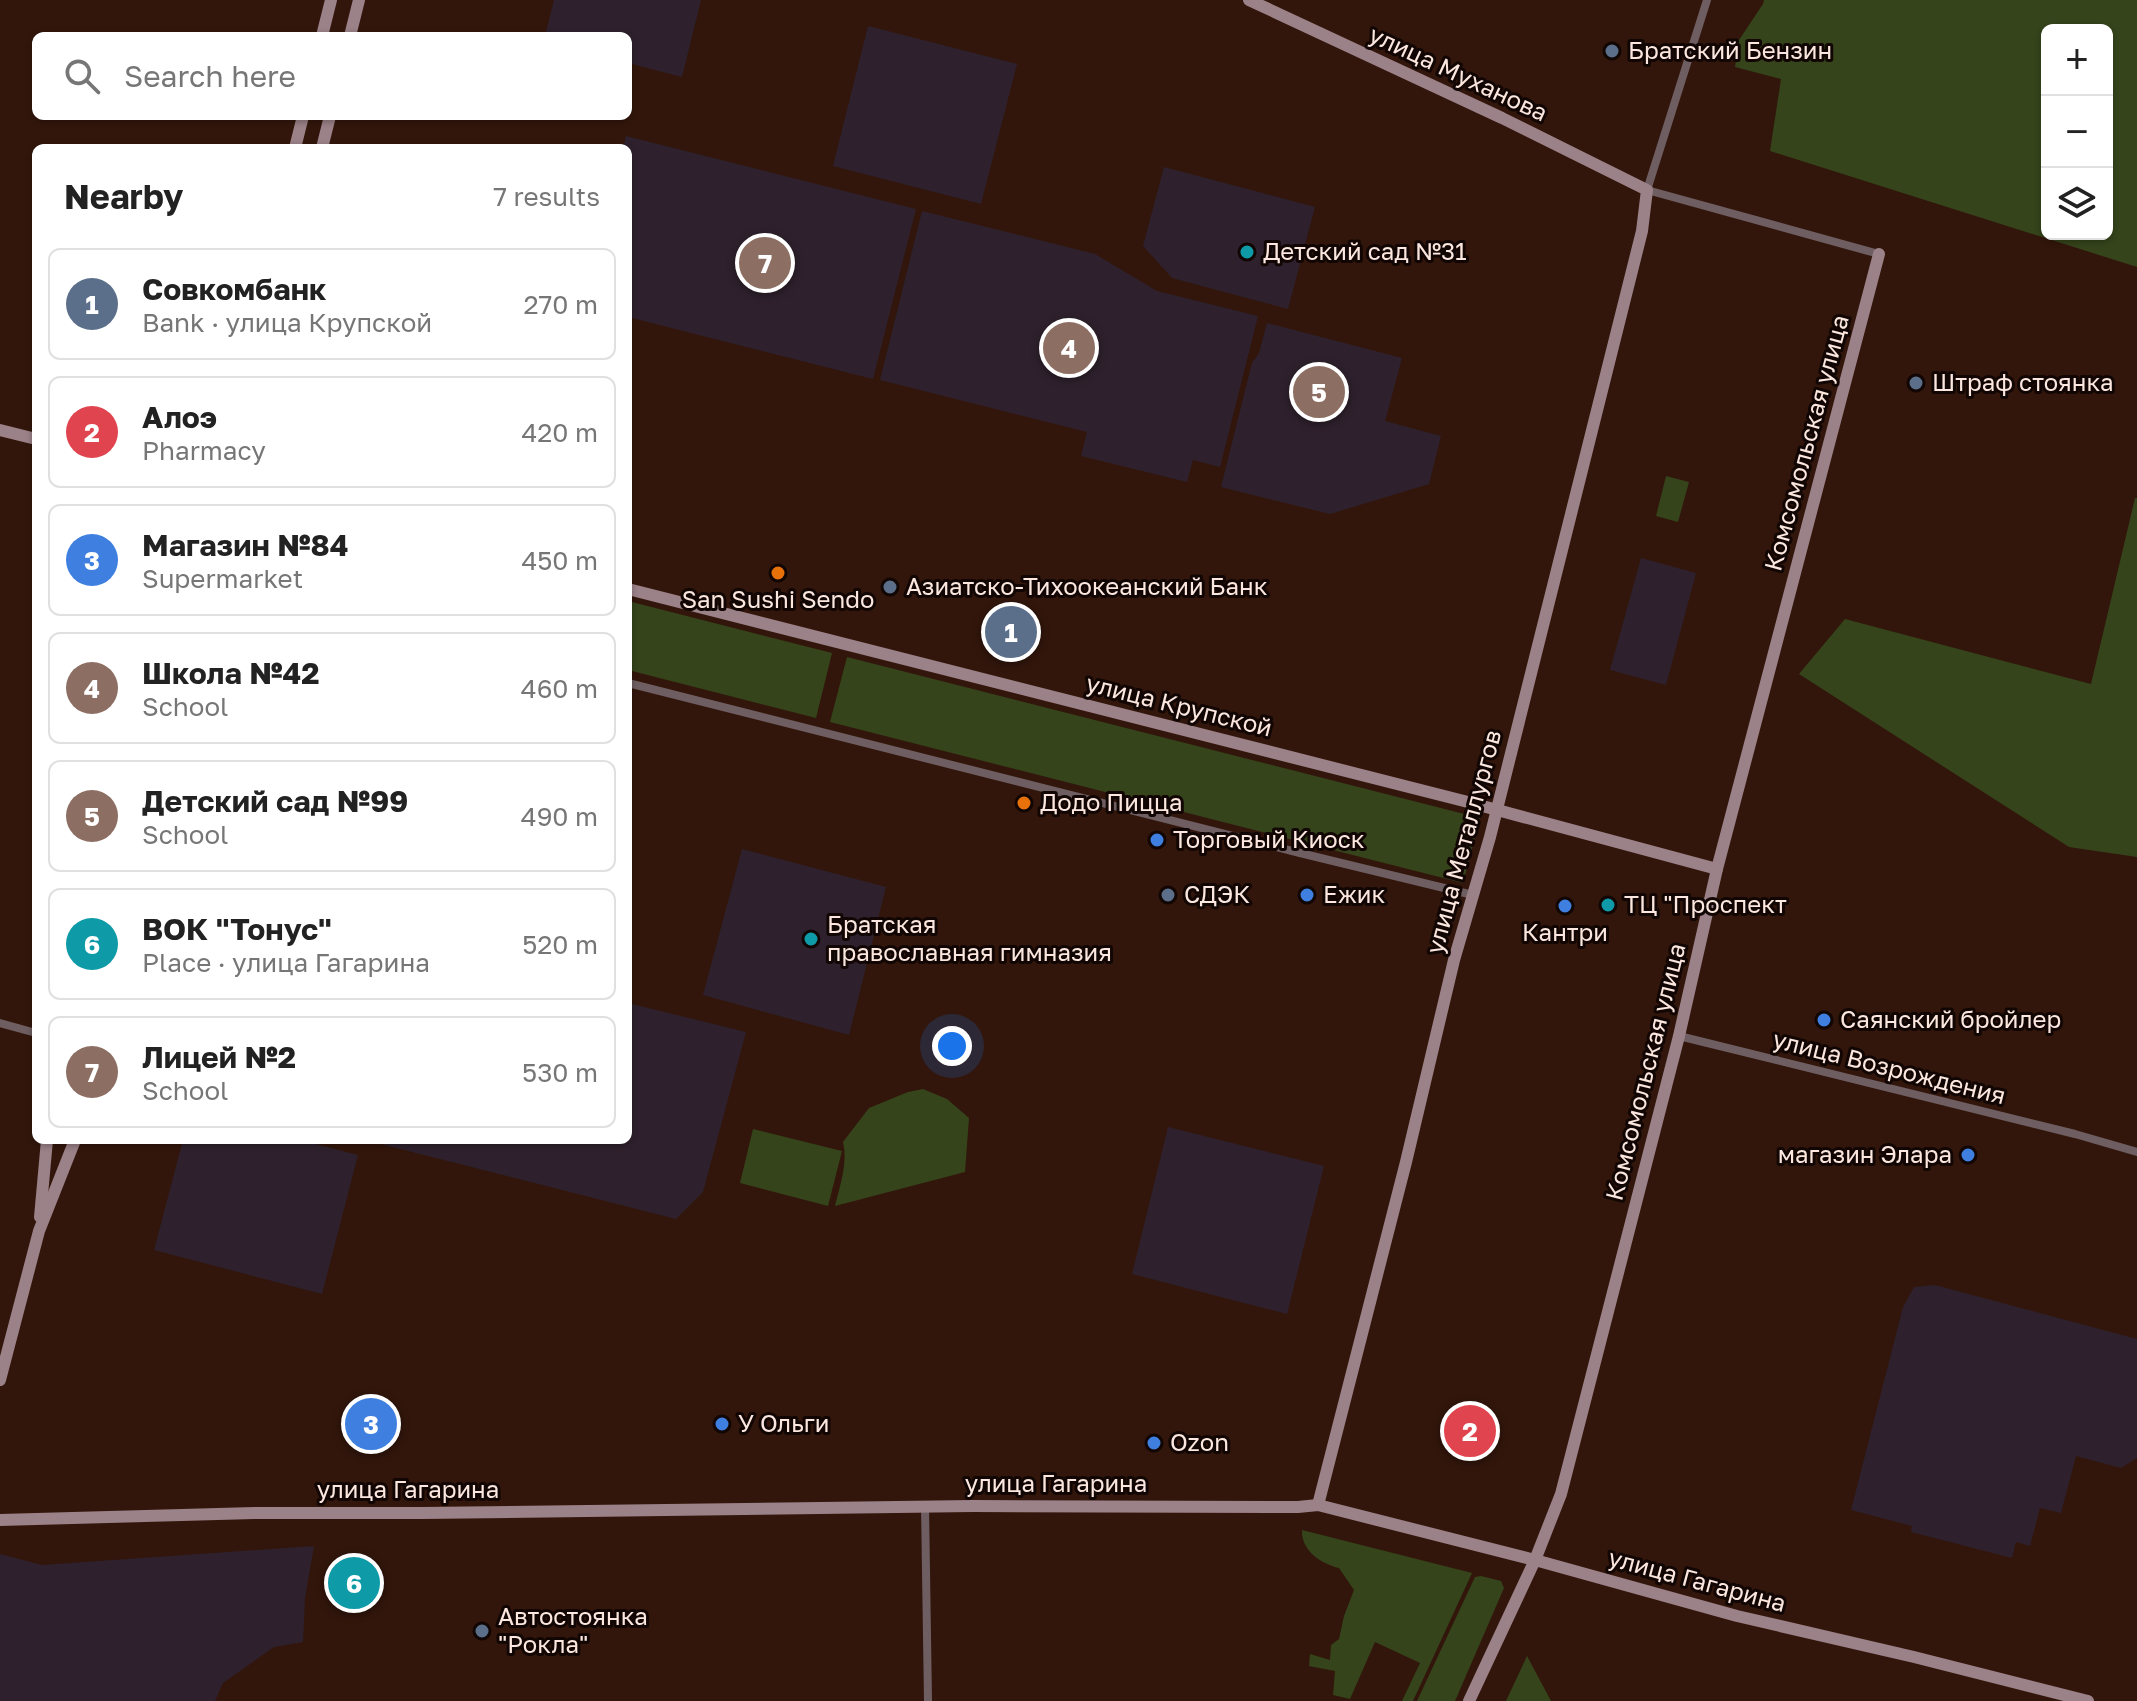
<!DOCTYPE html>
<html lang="en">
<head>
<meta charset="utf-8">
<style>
	:root { --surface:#fff; --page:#f6f6f6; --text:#222; --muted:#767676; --line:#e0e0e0; --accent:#0b8043 }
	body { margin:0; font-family:"Golos Text",sans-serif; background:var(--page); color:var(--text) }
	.controls { position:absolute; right:24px; top:24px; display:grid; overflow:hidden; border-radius:12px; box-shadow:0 2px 6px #0004 }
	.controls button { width:72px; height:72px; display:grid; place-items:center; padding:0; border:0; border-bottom:2px solid var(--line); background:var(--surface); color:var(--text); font:40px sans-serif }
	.you { position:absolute; left:952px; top:1046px; width:28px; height:28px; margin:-20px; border:6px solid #fff; border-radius:50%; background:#1a73e8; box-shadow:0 0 0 12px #1a73e833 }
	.badge { display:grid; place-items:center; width:52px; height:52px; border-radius:50%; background:var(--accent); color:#fff; font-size:26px; font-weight:700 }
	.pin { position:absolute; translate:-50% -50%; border:4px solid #fff; box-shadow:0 2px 8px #0006 }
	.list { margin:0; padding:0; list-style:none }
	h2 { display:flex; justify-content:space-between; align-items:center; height:104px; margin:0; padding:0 32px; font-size:34px }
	h2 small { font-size:26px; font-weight:400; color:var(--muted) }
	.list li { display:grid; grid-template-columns:52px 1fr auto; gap:24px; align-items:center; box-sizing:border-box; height:112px; margin:0 16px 16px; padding:0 16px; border:2px solid var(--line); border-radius:12px }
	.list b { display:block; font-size:30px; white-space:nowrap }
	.list p { margin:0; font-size:26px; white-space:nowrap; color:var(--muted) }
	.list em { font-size:26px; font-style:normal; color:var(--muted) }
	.icon { flex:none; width:44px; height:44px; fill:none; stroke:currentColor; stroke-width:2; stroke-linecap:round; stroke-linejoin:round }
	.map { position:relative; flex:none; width:2137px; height:1701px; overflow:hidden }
	.search { position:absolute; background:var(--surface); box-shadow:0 2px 6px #0004; left:32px; top:32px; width:600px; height:88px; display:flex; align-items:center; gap:20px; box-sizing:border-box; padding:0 28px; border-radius:12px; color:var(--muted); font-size:30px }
	.panel { position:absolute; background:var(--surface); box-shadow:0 2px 6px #0004; left:32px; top:144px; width:600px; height:1000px; border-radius:12px }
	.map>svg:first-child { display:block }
	.education { fill:#2e212d }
	.green { fill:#35441b; fill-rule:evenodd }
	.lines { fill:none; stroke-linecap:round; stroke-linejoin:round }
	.street { stroke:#6e5e62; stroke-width:8 }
	.secondary { stroke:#9b8188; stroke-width:12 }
	.service-dot { fill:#5c6f8a; stroke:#110603; stroke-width:3 }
	.culture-dot { fill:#0f9aa8; stroke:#110603; stroke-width:3 }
	.food-dot { fill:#e8710a; stroke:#110603; stroke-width:3 }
	.shop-dot { fill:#3f7fe0; stroke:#110603; stroke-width:3 }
	.labels { text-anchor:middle; stroke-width:6; stroke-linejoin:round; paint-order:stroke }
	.poi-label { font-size:24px; fill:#fbe7df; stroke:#110603; text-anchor:start }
	.street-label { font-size:24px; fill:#fbe7df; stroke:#110603 }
</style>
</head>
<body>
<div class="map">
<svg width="2137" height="1701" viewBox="0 0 2137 1701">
	<rect width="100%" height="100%" fill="#32160b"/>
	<!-- education -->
	<g class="education">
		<path d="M554,0H701L682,77L628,63V36H545Z"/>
		<path d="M868,26L1017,64L981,204L833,166Z"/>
		<path d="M626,136L916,209L873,379L628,317V148H623Z"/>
		<path d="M1164,167L1315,207L1288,309L1172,278L1143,246Z"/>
		<path d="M922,211L1095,254L1157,291L1258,316L1220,467L1193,460L1187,482L1081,456L1087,432L880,380Z"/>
		<path d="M1267,323L1402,358L1385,421L1441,436L1429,484L1330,514L1221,487L1252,363L1259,353Z"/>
		<path d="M1641,558L1696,573L1666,685L1610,670Z"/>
		<path d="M742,849L886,887L849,1035L703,995Z"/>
		<path d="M628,1003L746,1032L703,1192L676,1219L365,1140H628Z"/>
		<path d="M1168,1127L1324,1166L1287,1314L1132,1274Z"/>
		<path d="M183,1140H300L358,1155L322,1294L154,1250Z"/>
		<path d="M1935,1285L2137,1339V1458L2121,1468L2076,1456L2061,1513L2040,1508L2030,1546L2016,1542L2012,1558L1911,1532L1912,1526L1851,1510L1903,1307L1914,1287Z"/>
		<path d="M314,1546L305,1598L303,1642L274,1647L223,1683L215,1701H0V1554L42,1565Z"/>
	</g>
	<!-- green -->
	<g class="green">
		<path d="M1764,0H2137V267L1770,151L1781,79L1735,67L1739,40L1763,4ZM2047,30H2107V234H2047Z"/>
		<path d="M1666,476L1689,482L1678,522L1656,516Z"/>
		<path d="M2135,498H2137V857L2069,847L1799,674L1845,619L2091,684Z"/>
		<path d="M628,601L832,653L816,718L628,670Z"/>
		<path d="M847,657L1480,818L1463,883L830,722Z"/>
		<path d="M923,1089L947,1099L969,1118L965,1172L835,1206C840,1185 848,1163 843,1142L869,1108L908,1092Z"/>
		<path d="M753,1129L842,1151L828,1206L740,1183Z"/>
		<path d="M1302,1530L1472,1573L1413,1701H1402L1420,1663L1375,1642L1350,1699L1333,1695L1335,1671L1309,1666L1310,1654L1330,1660L1331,1645L1339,1639L1344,1616L1354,1590L1339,1568C1322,1564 1301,1551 1302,1530Z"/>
		<path d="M1481,1576L1501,1581L1504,1588L1455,1701H1417L1475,1577Z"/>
		<path d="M1527,1656L1551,1701H1506Z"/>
	</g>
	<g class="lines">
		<!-- street -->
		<g class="street">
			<path d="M1707,0L1647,190L1879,254"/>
			<path d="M628,683L1300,853L1473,895"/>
			<path d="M0,1023L36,1033"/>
			<path d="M1679,1036L2075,1134L2137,1152"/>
			<path d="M925,1506L928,1701"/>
		</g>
		<!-- secondary -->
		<g class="secondary">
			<path d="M1249,0L1502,118L1647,190L1642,231L1490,837L1454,960L1406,1162L1318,1505"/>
			<path d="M322,36L331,0"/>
			<path d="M350,36L359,0"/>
			<path d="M295,148L303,116"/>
			<path d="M322,148L330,116"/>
			<path d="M0,430L36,439"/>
			<path d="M628,589L1464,801L1717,869"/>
			<path d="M40,1217L47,1140"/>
			<path d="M0,1380L39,1231L75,1140"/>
			<path d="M0,1520L254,1513H422L973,1506L1298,1507L1318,1505L1535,1560L1737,1616L1914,1657L2088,1701"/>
			<path d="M1469,1701L1535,1560L1561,1494L1679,1036L1717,869L1879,254"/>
		</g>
	</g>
	<!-- markers -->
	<g class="service-dot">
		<circle cx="1612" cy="51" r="8"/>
		<circle cx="1916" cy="383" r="8"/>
		<circle cx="890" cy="587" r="8"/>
		<circle cx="1168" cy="895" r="8"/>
		<circle cx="482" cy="1631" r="8"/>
	</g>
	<g class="culture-dot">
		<circle cx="1247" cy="252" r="8"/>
		<circle cx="1608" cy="905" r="8"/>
		<circle cx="811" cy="939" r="8"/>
	</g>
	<g class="food-dot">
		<circle cx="778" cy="573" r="8"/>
		<circle cx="1024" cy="803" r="8"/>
	</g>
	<g class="shop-dot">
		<circle cx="1157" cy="840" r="8"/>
		<circle cx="1307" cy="895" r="8"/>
		<circle cx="1565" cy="906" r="8"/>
		<circle cx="1824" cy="1020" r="8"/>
		<circle cx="1968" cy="1155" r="8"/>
		<circle cx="722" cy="1424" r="8"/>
		<circle cx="1154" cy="1443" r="8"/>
	</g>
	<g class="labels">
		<!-- poi labels -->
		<g class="poi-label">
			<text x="1628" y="59">Братский Бензин</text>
			<text x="1263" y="260">Детский сад №31</text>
			<text x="1932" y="391">Штраф стоянка</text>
			<text x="906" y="595">Азиатско-Тихоокеанский Банк</text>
			<text x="778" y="608" text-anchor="middle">San Sushi Sendo</text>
			<text x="1040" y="811">Додо Пицца</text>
			<text x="1173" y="848">Торговый Киоск</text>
			<text x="1184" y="903">СДЭК</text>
			<text x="1323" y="903">Ежик</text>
			<text x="1624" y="913">ТЦ "Проспект</text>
			<text x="827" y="933">Братская<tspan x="827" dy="28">православная гимназия</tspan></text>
			<text x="1565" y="941" text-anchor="middle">Кантри</text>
			<text x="1840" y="1028">Саянский бройлер</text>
			<text x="1952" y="1163" text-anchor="end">магазин Элара</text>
			<text x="738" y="1432">У Ольги</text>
			<text x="1170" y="1451">Ozon</text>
			<text x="498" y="1625">Автостоянка<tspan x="498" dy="28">"Рокла"</tspan></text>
		</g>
		<!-- street labels -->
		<g class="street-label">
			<text transform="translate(1458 74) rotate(25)" y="8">улица Муханова</text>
			<text transform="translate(1807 443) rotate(-75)" y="8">Комсомольская улица</text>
			<text transform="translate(1179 706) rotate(14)" y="8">улица Крупской</text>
			<text transform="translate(1464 842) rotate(-75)" y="8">улица Металлургов</text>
			<text transform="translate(1889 1068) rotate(14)" y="8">улица Возрождения</text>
			<text transform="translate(1646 1072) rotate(-76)" y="8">Комсомольская улица</text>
			<text x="1056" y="1492">улица Гагарина</text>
			<text x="408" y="1498">улица Гагарина</text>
			<text transform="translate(1697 1581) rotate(15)" y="8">улица Гагарина</text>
		</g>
	</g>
</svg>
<div class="controls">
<button>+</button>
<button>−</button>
<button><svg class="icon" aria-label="layers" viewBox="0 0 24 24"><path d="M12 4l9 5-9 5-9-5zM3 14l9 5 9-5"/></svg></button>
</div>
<div class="you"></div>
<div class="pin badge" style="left:1011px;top:632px;background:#5c6f8a">1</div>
<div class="pin badge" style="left:1470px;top:1431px;background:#e0444e">2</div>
<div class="pin badge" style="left:371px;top:1424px;background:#3f7fe0">3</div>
<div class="pin badge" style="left:1069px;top:348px;background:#8d6e63">4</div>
<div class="pin badge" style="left:1319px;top:392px;background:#8d6e63">5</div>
<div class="pin badge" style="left:354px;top:1583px;background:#0f9aa8">6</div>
<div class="pin badge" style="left:765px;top:263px;background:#8d6e63">7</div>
<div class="search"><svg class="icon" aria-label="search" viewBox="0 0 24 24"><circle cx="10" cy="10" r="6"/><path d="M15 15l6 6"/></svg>Search here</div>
<section class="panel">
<h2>Nearby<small>7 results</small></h2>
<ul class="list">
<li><span class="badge" style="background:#5c6f8a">1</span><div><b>Совкомбанк</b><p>Bank · улица Крупской</p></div><em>270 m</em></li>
<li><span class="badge" style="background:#e0444e">2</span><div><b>Алоэ</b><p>Pharmacy</p></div><em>420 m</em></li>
<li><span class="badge" style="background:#3f7fe0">3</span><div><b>Магазин №84</b><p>Supermarket</p></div><em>450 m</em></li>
<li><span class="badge" style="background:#8d6e63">4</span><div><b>Школа №42</b><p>School</p></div><em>460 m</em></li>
<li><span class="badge" style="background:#8d6e63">5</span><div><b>Детский сад №99</b><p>School</p></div><em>490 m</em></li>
<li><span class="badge" style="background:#0f9aa8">6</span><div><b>ВОК &quot;Тонус&quot;</b><p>Place · улица Гагарина</p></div><em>520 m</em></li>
<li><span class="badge" style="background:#8d6e63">7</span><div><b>Лицей №2</b><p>School</p></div><em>530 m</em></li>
</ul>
</section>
</div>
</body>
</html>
